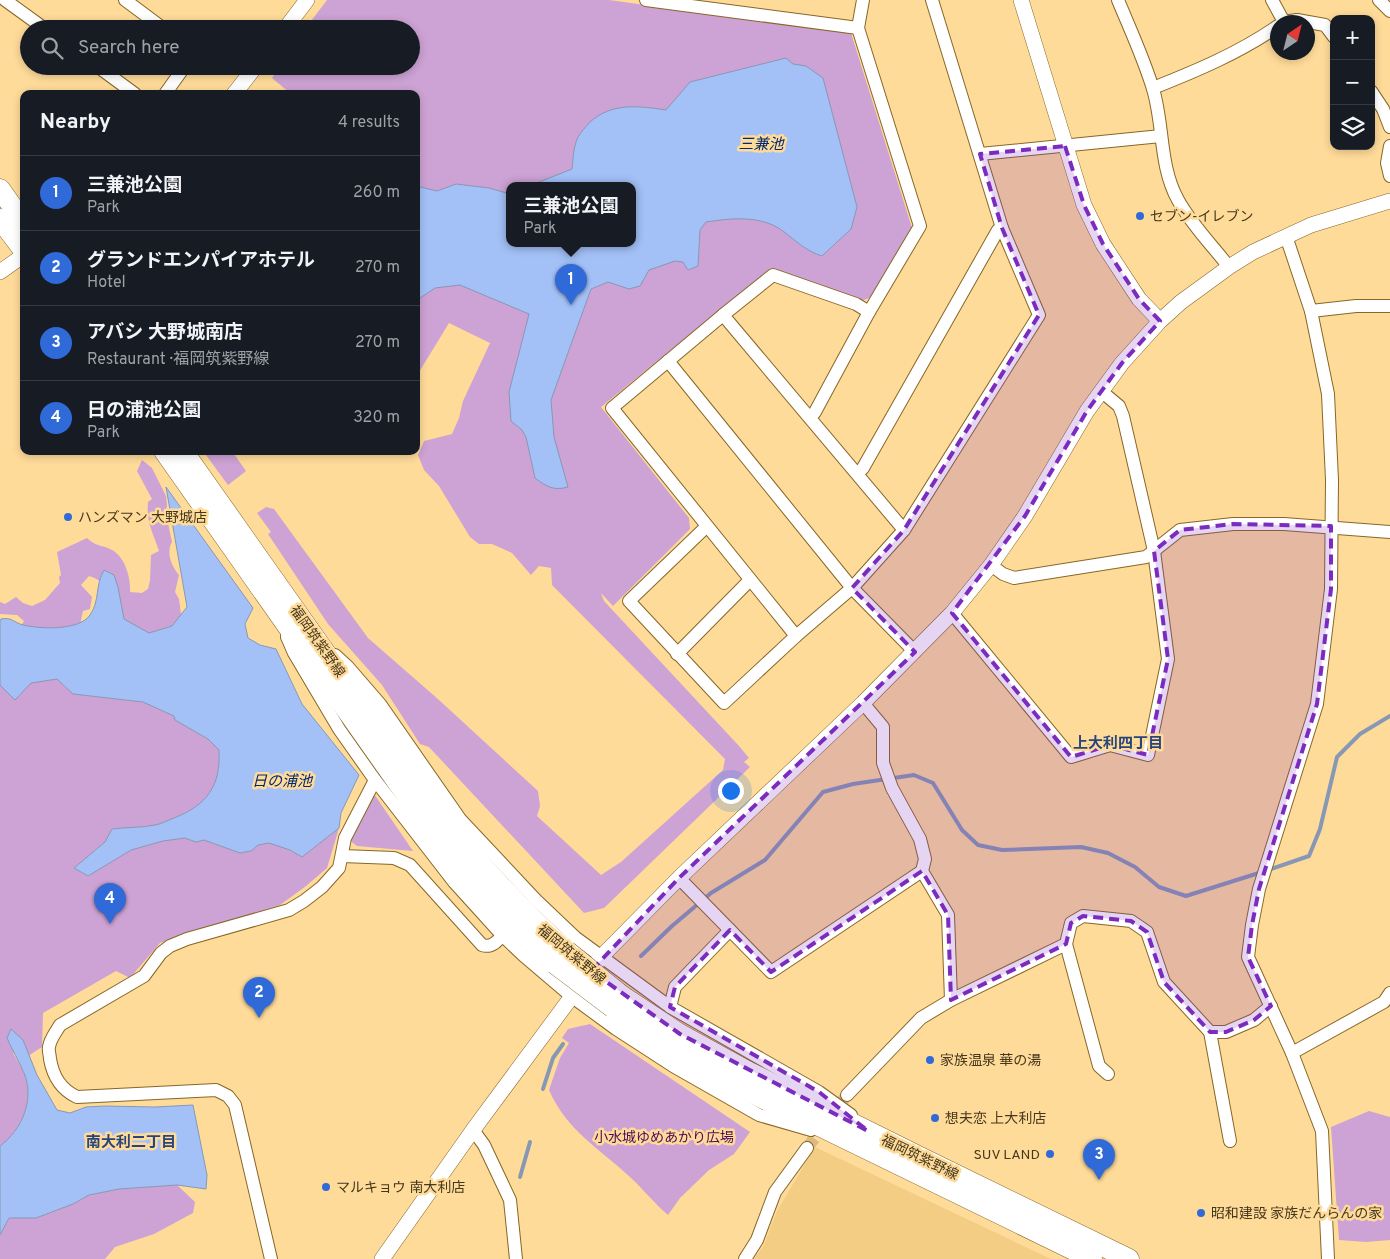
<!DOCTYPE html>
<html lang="en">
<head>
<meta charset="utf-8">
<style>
	:root { --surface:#171b24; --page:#242831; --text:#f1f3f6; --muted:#9ea1a6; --line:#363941; --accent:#306ad8 }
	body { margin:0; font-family:Overpass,"Noto Sans JP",sans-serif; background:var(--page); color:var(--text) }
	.controls { position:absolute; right:15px; top:15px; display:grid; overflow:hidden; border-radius:10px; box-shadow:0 2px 8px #0003 }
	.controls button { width:45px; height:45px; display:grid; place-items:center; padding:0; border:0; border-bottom:1px solid var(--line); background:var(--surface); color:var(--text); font:25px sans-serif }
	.compass { position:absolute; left:1270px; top:15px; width:45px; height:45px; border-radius:50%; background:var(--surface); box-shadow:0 2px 8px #0003; rotate:35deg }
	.you { position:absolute; left:730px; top:790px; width:18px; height:18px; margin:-12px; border:4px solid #fff; border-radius:50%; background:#1a73e8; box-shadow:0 0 0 8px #1a73e833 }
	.badge { display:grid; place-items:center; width:32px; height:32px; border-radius:50%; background:var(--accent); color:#fff; font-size:16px; font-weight:700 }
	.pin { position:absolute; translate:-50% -41px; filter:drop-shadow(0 1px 2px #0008) }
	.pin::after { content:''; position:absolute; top:26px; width:18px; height:15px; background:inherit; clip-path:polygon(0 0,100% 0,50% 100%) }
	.popup { position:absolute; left:506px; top:182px; width:130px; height:65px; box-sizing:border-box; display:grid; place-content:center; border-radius:10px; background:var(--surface); filter:drop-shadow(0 1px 4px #0005); font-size:16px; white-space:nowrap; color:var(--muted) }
	.popup b { font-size:19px; color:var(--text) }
	.popup::after { content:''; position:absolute; left:50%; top:100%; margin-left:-10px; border:10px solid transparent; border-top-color:var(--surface) }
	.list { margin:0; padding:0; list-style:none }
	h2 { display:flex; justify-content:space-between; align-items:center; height:65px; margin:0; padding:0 20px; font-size:21px }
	h2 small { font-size:16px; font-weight:400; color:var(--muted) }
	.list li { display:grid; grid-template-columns:32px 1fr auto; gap:15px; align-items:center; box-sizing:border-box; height:75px; padding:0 20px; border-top:1px solid var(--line) }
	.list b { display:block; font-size:19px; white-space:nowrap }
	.list p { margin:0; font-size:16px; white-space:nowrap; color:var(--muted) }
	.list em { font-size:16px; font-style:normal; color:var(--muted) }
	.icon { flex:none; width:28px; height:28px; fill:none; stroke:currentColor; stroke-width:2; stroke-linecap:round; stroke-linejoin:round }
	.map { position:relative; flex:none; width:1390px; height:1259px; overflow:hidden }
	.search { position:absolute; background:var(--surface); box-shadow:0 2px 8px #0003; left:20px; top:20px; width:400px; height:55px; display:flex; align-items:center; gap:12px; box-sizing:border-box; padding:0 18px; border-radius:28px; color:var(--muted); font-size:19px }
	.panel { position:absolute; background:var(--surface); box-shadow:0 2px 8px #0003; left:20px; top:90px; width:400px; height:365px; border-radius:10px }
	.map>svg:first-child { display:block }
	.built { fill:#f4cd84 }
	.green { fill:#cda2d4; fill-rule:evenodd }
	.water { fill:#a3c1f7; stroke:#8798b5 }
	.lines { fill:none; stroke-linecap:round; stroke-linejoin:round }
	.stream { stroke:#8798b5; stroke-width:4 }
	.minor-tunnel { stroke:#daba81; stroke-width:12; stroke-dasharray:12 6; stroke-linecap:butt }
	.minor-casing { stroke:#876726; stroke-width:14 }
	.tertiary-casing { stroke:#876726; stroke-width:16 }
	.primary-casing { stroke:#876726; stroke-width:21 }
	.minor { stroke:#fff; stroke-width:12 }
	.tertiary { stroke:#fff; stroke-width:15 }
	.primary { stroke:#fff; stroke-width:20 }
	.primary-bridge-casing { stroke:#876726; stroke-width:21; stroke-linecap:butt }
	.primary-bridge { stroke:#fff; stroke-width:20 }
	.marked { fill:#7b2cbf; fill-opacity:0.2; stroke:#7b2cbf; stroke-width:4; stroke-dasharray:10 6; stroke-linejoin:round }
	.poi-dot { fill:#306ad8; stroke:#ffdb9a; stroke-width:2 }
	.labels { text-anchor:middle; stroke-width:5; stroke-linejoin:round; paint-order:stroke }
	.poi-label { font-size:14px; fill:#45371c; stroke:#ffdb9a; text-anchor:start }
	.street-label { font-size:14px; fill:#45371c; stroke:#ffdb9a }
	.park-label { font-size:14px; fill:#4d0a57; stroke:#ffdb9a }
	.water-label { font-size:15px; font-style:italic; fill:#022872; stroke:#ffdb9a }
	.neighbourhood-label { font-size:15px; font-weight:bold; fill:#28457c; stroke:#ffdb9a }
</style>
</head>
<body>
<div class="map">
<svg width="1390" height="1259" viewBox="0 0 1390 1259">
	<rect width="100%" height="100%" fill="#ffdb9a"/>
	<!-- built -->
	<path class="built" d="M815,1147L1051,1259H754L764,1245L777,1211Z"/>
	<!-- green -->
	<g class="green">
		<path d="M327,0H609L851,33L912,228L872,297L861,301L771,268L601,407L689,518L690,529L613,606L601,593L604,601L739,746L749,758L744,762L750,767L604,908L584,913L429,747L420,744L382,685L328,624L268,534L271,532L257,513L266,507L274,509L368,638L439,700L538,791L540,806L537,816L601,875L621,862L723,770L725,759L552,585L551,568L539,566L531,575L512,553L492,544H479L470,537L439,486L424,470L418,455L424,441L452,434L459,418L463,401L490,343L449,323L416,377V94H291L272,78L280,66H411V29H305ZM510,186H632V244H510Z"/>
		<path d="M203,451H232L246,471L228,485Z"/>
		<path d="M142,460L152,468L166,496L167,505L166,514L172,542C166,552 171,566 179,575L175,592L179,599L182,622L158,636L127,634C119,614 113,582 89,576L81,585L92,597L90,609L83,611L78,634L20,628L24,621L17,615L0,614V602L5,604L16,597L23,603L32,606L45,600L60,583L59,577L61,575L57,552L87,538C98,548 101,544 112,550C125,557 131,578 130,592L142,593L148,589L150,580L151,555L159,551C153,532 146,523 148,502L152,499L137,471Z"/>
		<path d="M57,679L73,694L143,702L174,716L175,720L208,739L219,750C221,786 208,805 174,818C168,820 162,824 156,825C141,828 127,828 112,829L105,842L74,868L88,876L131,850L163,841L185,838L196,842L204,840L240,853L251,851L258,845L269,843L290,850L302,857L339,828L327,868L306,886L280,905L160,943L130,978L116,971L43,1013L42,1047L28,1056L23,1040L13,1053C16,1059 21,1066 24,1073C35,1099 22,1130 0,1146V685L15,700L31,683Z"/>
		<path d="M374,794L413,851L357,846L349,840Z"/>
		<path d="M590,1024L750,1132L734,1154L709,1170L680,1198L668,1215C654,1203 643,1189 630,1177C599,1148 567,1131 549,1090L560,1058L569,1043L562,1038L568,1029Z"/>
		<path d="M1369,1111L1390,1117V1240L1366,1242L1339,1240L1331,1127Z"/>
		<path d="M177,1185L195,1202L193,1213L154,1234L115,1247L105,1259H0V1235L9,1218H36L73,1204L89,1195L119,1189Z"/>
	</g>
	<!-- water -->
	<g class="water">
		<path d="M786,58L793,64L806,66L823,78L857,207L851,229L822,256C806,251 796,241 783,231C761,215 732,218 706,222L700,230L698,266L688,270L683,262L675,261L649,270L640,286L629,289L608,282L591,289L551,400L554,437L568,487C554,491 547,487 535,478L526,437L522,430L511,421L509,392L529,314L460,285L435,288L420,298L416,302V186L437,191L456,184L489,188L510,194V244H632V186H529L572,169C573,161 573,151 576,142C578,135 584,129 589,123C611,102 639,106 666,110L690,82Z"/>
		<path d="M166,487L253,608L245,624L248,638L260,645L276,649L302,704L359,775L341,813L339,828L302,857L290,850L269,843L258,845L251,851L240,853L204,840L196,842L185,838L163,841L131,850L88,876L74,868L105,842L112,829C127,827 141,828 155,825C162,824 168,820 174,818C207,805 221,786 219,750L208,739L175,720L174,716L143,702L73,694L57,679L31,683L15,700L0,685V621L1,619C12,617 13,622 23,625C40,629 79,631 90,615C100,601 95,585 104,570L114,575L118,587L124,619L149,633L172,626L187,607Z"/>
		<path d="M11,1029L23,1040L37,1075L57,1110L70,1113L86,1107L105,1106L155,1107L193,1105L207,1175L206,1189L177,1185L119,1189L89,1195L73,1204L36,1218H9L0,1235V1146C22,1130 35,1099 24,1073C19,1061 12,1050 7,1038Z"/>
	</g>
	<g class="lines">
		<!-- stream -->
		<g class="stream">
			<path d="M1268,870L1309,856L1320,829L1337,757L1360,734L1390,716"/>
			<path d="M641,956L672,926L711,893L765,860L823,792L853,784L914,775L933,783L962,830L978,845L1002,850L1081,847L1108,853L1135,867L1159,887L1186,896L1262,872"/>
			<path d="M543,1089L553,1058L563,1044"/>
			<path d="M520,1177L530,1142"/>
		</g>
		<!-- minor-tunnel -->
		<path class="minor-tunnel" d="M807,1148L847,1095"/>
		<!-- minor casing -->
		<g class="minor-casing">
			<g id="minor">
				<path d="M5,0L45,29"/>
				<path d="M125,0L164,29"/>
				<path d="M646,0L858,28"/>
				<path d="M1118,0C1130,29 1144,59 1153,89C1164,125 1159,166 1178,200C1191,224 1212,245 1229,267"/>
				<path d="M1272,0L1284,22"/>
				<path d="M1379,0L1390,11"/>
				<path d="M1283,22L1297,20L1325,25L1334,37"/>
				<path d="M97,66L135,94"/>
				<path d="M1153,88C1196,71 1239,53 1278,26"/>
				<path d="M1371,91L1383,109L1390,127"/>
				<path d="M165,94L185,66"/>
				<path d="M1390,146L1387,163L1390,176"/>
				<path d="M980,154L1161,136"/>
				<path d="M1286,236L1311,311L1328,394L1332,480L1331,589L1317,704L1259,889L1252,925L1248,957L1292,1053L1322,1131L1328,1259"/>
				<path d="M1311,311L1356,306H1390"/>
				<path d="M723,315L904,530"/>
				<path d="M668,361L852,588L915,652"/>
				<path d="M810,418L815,412L869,312L920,226L858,28L863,0"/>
				<path d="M858,473L863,468L998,230L1002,228"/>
				<path d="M706,527L629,601L724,703L796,636L852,588L904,530L1039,315L1002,228L932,0"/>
				<path d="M991,565L1003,574L1014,578L1146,557L1180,530L1189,529L1233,524H1284L1390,532"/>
				<path d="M952,613L1071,757L1110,745L1148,755L1168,659L1154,551L1123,416L1119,406L1101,391"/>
				<path d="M796,636L612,408L723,315L773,275L856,304L869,312"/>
				<path d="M287,637L294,653L339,729L375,780L454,882L502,935L524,956L571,996L616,1029L673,1066L759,1115L811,1130"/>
				<path d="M677,654L750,580"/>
				<path d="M335,655L348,667L380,704L460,819L536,900L576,938L670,1007L819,1092L851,1115"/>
				<path d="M863,703L883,727V763L892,788L920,839L925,859L922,871L948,915L951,1000"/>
				<path d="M342,856L394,858L410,865L482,945C493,949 500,938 507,930"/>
				<path d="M679,878L771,972L922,871"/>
				<path d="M1066,944L1099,1066L1108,1074"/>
				<path d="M670,1007L675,987L730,930"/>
				<path d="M1210,1032L1230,1141"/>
				<path d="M1292,1053L1384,1002L1390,993"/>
				<path d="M847,1095L921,1018L951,1000L1066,944L1071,923L1083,916L1131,921L1147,932L1164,982L1210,1032H1226L1254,1020L1271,1006"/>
				<path d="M473,1130L484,1145L510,1200L516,1259"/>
				<path d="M271,1259L235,1105L228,1096L216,1090L77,1097C60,1089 53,1076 50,1059C50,1055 48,1050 49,1047C50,1039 56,1032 60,1025L144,976L161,953L170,946L187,939L289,910L304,901L322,887L339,868L345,838L375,780"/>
				<path d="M745,1259L757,1240L775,1192L807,1148"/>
			</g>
		</g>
		<!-- tertiary casing -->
		<g class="tertiary-casing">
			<g id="tertiary">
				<path d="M1021,0L1084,205L1103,244L1139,299L1160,321"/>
				<path d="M285,29L307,0"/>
				<path d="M234,94L256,66"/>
				<path d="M0,272L24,255"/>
				<path d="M382,1259L473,1130L601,957L679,878L863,703L952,613L991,565L1025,516L1087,411L1122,363L1160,321L1181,302L1229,267L1253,252L1311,225L1390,201"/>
			</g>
		</g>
		<!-- primary casing -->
		<g class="primary-casing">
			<g id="primary">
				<path d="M0,189L24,223"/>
				<path d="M0,219L24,251"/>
				<path d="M164,451L431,830L466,875L504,916L555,964"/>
				<path d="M183,451L447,825C485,870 523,912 567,951"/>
				<path d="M621,995L680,1034L747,1071L926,1160L1129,1259"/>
				<path d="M613,1008L664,1044L731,1083L1092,1259"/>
			</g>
		</g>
		<!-- minor -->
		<use href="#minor" class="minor"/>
		<!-- tertiary -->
		<use href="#tertiary" class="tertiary"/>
		<!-- primary -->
		<use href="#primary" class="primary"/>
		<!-- primary-bridge casing -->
		<g class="primary-bridge-casing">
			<g id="primary-bridge">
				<path d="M567,951L621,995"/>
				<path d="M555,964L613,1008"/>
			</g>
		</g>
		<!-- primary-bridge -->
		<use href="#primary-bridge" class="primary-bridge"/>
	</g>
	<!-- marked area -->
	<path class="marked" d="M1065,146L1084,205L1103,244L1139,299L1160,321L1122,363L1087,411L1025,516L952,613L1071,757L1110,745L1148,755L1168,659L1154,551L1180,530L1233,524L1331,526V589L1317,704L1259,889L1252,925L1248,957L1271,1006L1254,1020L1226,1032H1210L1164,982L1147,932L1131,921L1083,916L1071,923L1066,944L951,1000L948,915L922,871L771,972L730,930L675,987L670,1007L819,1092L868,1131L680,1034L591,971L679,878L915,652L852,588L904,530L1039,315L1002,228L980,154Z"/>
	<!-- markers -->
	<g class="poi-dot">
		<circle cx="1140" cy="216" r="5"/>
		<circle cx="68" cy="517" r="5"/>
		<circle cx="930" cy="1060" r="5"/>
		<circle cx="935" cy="1118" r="5"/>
		<circle cx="1050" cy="1154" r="5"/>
		<circle cx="326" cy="1187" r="5"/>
		<circle cx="1201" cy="1213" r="5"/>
	</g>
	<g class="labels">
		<!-- poi labels -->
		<g class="poi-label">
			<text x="1150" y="221">セブン-イレブン</text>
			<text x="78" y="522">ハンズマン 大野城店</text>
			<text x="940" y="1065">家族温泉 華の湯</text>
			<text x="945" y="1123">想夫恋 上大利店</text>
			<text x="1040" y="1159" text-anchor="end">SUV LAND</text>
			<text x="336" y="1192">マルキョウ 南大利店</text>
			<text x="1211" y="1218">昭和建設 家族だんらんの家</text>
		</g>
		<!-- street labels -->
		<g class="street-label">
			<text transform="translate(318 641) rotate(55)" y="5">福岡筑紫野線</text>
			<text transform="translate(572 954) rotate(40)" y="5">福岡筑紫野線</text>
			<text transform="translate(920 1157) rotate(26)" y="5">福岡筑紫野線</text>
		</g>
		<!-- park labels -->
		<g class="park-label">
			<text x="664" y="1142">小水城ゆめあかり広場</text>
		</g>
		<!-- water labels -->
		<g class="water-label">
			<text x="761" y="149">三兼池</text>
			<text x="282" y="786">日の浦池</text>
		</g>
		<!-- neighbourhood labels -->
		<g class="neighbourhood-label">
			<text x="1118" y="748">上大利四丁目</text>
			<text x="131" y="1147">南大利二丁目</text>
		</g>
	</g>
</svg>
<div class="controls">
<button>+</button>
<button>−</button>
<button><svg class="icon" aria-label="layers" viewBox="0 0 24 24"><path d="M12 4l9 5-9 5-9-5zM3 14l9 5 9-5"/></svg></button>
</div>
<svg class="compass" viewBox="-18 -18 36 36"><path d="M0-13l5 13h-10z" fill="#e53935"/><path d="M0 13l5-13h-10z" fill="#9ea1a6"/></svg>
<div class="you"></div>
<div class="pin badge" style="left:571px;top:305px">1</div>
<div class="popup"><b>三兼池公園</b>Park</div>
<div class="pin badge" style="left:259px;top:1018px">2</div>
<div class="pin badge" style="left:1099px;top:1180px">3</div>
<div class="pin badge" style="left:110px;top:924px">4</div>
<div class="search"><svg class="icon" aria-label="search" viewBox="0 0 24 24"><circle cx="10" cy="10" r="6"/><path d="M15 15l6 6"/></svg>Search here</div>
<section class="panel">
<h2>Nearby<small>4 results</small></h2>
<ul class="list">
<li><span class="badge">1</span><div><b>三兼池公園</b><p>Park</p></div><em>260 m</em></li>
<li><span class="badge">2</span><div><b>グランドエンパイアホテル</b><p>Hotel</p></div><em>270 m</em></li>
<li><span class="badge">3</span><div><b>アバシ 大野城南店</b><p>Restaurant · 福岡筑紫野線</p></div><em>270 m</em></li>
<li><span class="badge">4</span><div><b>日の浦池公園</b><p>Park</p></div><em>320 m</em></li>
</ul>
</section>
</div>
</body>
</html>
